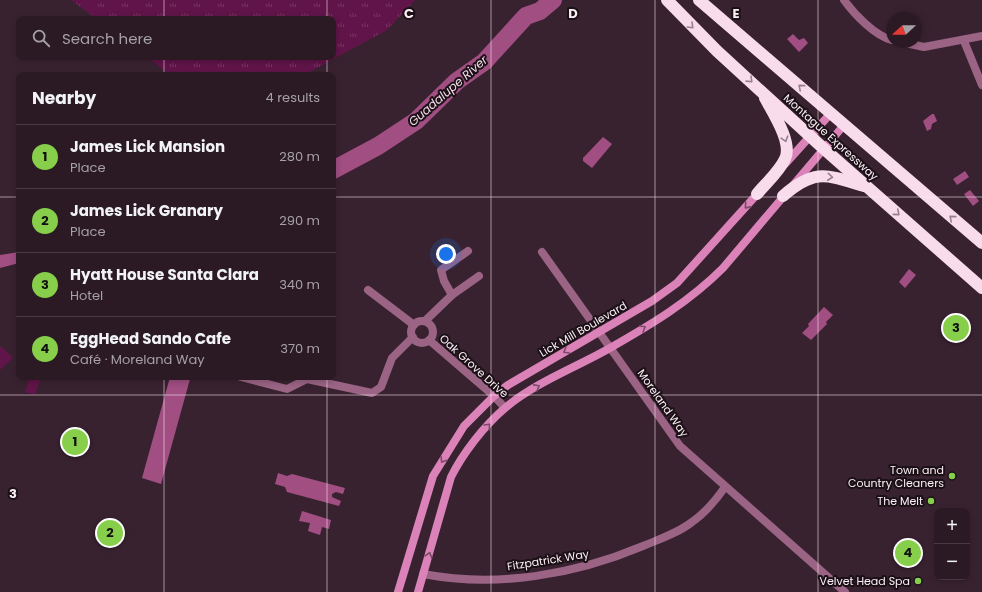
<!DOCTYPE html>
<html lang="en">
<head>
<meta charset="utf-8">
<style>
	:root { --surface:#2b1a24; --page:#33232c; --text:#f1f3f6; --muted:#a6a1a6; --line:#473841; --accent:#87cf4a }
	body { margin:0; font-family:Poppins,sans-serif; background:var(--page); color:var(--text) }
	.controls { position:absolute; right:12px; bottom:12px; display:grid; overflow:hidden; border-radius:8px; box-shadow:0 2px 6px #0003 }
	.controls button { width:36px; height:36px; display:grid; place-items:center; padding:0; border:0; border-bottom:1px solid var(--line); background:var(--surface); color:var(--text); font:20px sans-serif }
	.compass { position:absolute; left:886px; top:12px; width:36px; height:36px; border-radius:50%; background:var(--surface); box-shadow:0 2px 6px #0003; rotate:249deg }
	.you { position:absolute; left:446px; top:254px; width:14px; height:14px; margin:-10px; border:3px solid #fff; border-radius:50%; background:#1a73e8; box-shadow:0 0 0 6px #1a73e833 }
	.badge { display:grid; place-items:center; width:26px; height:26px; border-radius:50%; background:var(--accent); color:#111; font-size:13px; font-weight:700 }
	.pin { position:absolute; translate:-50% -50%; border:2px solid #fff; box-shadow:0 1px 4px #0006 }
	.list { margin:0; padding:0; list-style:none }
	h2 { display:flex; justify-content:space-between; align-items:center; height:52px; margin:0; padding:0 16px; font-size:17px }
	h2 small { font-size:13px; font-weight:400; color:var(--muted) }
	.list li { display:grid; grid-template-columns:26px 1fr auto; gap:12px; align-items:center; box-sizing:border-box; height:64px; padding:0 16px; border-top:1px solid var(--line) }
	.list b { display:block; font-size:15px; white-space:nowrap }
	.list p { margin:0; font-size:13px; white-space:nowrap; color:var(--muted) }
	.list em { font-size:13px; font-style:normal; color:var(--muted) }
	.icon { flex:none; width:22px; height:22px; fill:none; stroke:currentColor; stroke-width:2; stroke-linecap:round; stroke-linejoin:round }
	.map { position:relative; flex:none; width:982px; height:592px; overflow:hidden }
	.search { position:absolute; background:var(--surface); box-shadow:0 2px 6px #0003; left:16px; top:16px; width:320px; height:44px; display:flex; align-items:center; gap:10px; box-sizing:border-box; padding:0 14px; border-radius:8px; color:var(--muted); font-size:15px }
	.panel { position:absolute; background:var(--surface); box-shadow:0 2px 6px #0003; left:16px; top:72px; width:320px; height:308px; border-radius:8px }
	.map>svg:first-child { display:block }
	.grass { fill:url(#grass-tufts) }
	.park { fill:#611449 }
	.water { fill:#a14e82 }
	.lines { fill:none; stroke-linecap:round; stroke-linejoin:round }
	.river { stroke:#a14e82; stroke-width:18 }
	.street { stroke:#9b6485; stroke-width:8 }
	.secondary { stroke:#db83b9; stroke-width:8 }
	.highway { stroke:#f9dcec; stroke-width:12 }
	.oneway { stroke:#95808c }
	.oneway2 { stroke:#7a4a68 }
	.grid { fill:none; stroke:#fdeef6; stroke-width:1; stroke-opacity:0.55 }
	.poi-dot { fill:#87cf4a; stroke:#1a1016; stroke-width:1.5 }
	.labels { text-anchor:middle; stroke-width:4; stroke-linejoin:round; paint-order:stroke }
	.street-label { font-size:11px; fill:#fdeef6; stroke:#1a1016 }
	.poi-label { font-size:11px; fill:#fdeef6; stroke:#1a1016; text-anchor:end }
	.water-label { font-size:12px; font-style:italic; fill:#f4dce9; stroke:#1a1016 }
	.grid-label { font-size:13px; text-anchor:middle; font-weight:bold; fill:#fdeef6; stroke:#1a1016; stroke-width:4; stroke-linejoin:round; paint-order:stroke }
</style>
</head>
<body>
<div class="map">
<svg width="982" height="592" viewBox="0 0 982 592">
	<defs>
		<pattern id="grass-tufts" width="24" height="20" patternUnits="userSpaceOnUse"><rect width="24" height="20" fill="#611449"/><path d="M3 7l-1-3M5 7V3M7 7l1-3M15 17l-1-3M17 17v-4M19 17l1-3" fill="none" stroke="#793664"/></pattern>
	</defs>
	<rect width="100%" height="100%" fill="#392230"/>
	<!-- grass -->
	<path class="grass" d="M71,0H415L387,30L304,75H170L147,57H333V19H97Z"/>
	<!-- park -->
	<g class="park">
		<path d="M1,346L13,358L0,370V348Z"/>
		<path d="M30,377L41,378L35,395L25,392Z"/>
	</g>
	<!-- water -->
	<g class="water">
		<path d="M793,34L799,40L804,38L808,43L799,52L787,39Z"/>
		<path d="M932,114H934L937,121L932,124L931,129L927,131L923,121Z"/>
		<path d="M603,137L612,144L592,168L583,161V158Z"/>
		<path d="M965,171L969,177L957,185L953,179Z"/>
		<path d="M970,190L979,201L973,206L964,194Z"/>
		<path d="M19,252V263L0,268V255Z"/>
		<path d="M909,269L916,275L905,288L899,282Z"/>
		<path d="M824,307L833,315L826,322L827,324L811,340L802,333L809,326L808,324Z"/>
		<path d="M170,377L190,379L161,484L142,478Z"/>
		<path d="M278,473L287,476L292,474L345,488L343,494L336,492L332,494V497L341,501L339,506L287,492L285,487L275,484Z"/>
		<path d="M302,511L331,520L329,529L322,527L320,535L308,531L310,523L299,521Z"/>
	</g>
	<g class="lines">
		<!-- river -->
		<path class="river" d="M333,170L378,146L416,121L457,81L484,62L526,16L540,11L553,0"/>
		<!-- street -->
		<g class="street">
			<path d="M844,0C854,14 875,36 892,40"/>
			<path d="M964,41L982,85"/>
			<path d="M901,42L924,47L982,36"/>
			<path d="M542,252L680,446L845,592"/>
			<path d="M368,290L414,325"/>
			<path d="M452,295L444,281L441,270L468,251"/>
			<path d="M425,321L452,295L479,276"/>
			<circle cx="422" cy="332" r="11"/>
			<path d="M429,340L494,396L505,408"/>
			<path d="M241,377L287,389L307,379L372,393L381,387L392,358L413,337"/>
			<path d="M423,574C497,588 574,575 643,546C660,539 678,533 692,522C705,513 716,500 725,487"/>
		</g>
		<!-- secondary -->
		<g class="secondary">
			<path d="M786,163L831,113"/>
			<path d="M398,592L433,476L464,426L494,396L508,385L652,301L677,283L760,191"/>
			<path d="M418,592L451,477C463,453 484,426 505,408C536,382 575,368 610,348C652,324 689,302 723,268L844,125"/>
		</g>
		<!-- highway -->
		<g class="highway">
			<path d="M667,0L717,51L823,148L982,288"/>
			<path d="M699,0L982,243"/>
			<path d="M757,194C766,183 779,172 785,159C793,143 773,113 765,98"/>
			<path d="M783,196C815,168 827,175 864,186"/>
		</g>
	</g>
	<!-- one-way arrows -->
	<defs><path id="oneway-chevron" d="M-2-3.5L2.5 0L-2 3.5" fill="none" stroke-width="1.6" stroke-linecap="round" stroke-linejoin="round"/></defs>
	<g class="oneway">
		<use href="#oneway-chevron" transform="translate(691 26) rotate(45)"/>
		<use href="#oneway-chevron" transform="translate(750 80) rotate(44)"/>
		<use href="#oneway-chevron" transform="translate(801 87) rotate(-139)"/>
		<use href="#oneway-chevron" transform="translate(785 139) rotate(73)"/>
		<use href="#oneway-chevron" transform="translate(830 177) rotate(6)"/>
		<use href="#oneway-chevron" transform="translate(897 213) rotate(41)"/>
		<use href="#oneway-chevron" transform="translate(952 218) rotate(-139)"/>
	</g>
	<g class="oneway2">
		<use href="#oneway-chevron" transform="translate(747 206) rotate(132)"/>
		<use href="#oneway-chevron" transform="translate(643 328) rotate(-30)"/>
		<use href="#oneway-chevron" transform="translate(566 351) rotate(150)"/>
		<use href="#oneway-chevron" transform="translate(537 387) rotate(-29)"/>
		<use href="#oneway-chevron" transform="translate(488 426) rotate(-47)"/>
		<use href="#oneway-chevron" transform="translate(443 460) rotate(122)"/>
		<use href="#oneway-chevron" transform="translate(429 555) rotate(-74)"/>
	</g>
	<!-- grid -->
	<path class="grid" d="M164,0V19M327,0V19M491,0V592M655,0V592M818,0V592M164,57V75M327,57V75M0,197H19M333,197H982M164,377V592M327,377V592M0,395H982"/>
	<!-- markers -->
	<g class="poi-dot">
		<circle cx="952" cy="476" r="4"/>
		<circle cx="931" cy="501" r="4"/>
		<circle cx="918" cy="581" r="4"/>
	</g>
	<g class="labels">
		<!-- street labels -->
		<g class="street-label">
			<text transform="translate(831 137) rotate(42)" y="4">Montague Expressway</text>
			<text transform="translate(583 329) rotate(-30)" y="4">Lick Mill Boulevard</text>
			<text transform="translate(474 366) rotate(42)" y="4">Oak Grove Drive</text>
			<text transform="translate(663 403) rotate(55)" y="4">Moreland Way</text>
			<text transform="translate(548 560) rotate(-9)" y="4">Fitzpatrick Way</text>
		</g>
		<!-- poi labels -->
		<g class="poi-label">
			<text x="944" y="474">Town and<tspan x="944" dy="13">Country Cleaners</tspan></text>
			<text x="923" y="505">The Melt</text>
			<text x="910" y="585">Velvet Head Spa</text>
		</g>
		<!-- water labels -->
		<g class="water-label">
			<text transform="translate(448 91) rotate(-41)" y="4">Guadalupe River</text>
		</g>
	</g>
	<g class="grid-label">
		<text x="409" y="18">C</text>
		<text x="573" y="18">D</text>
		<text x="736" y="18">E</text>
		<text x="13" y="498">3</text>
	</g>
</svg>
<div class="controls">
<button>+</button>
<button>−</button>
</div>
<svg class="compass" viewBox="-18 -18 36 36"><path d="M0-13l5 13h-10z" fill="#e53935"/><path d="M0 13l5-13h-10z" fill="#a6a1a6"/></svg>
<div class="you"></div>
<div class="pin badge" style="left:75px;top:442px">1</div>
<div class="pin badge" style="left:110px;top:533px">2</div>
<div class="pin badge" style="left:956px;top:328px">3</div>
<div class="pin badge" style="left:908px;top:553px">4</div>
<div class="search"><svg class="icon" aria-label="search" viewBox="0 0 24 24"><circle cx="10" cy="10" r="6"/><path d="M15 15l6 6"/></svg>Search here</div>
<section class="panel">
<h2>Nearby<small>4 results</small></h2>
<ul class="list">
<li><span class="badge">1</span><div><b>James Lick Mansion</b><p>Place</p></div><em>280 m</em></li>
<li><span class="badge">2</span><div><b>James Lick Granary</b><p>Place</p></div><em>290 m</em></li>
<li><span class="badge">3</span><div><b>Hyatt House Santa Clara</b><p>Hotel</p></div><em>340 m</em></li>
<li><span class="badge">4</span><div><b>EggHead Sando Cafe</b><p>Café · Moreland Way</p></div><em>370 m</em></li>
</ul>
</section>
</div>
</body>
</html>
